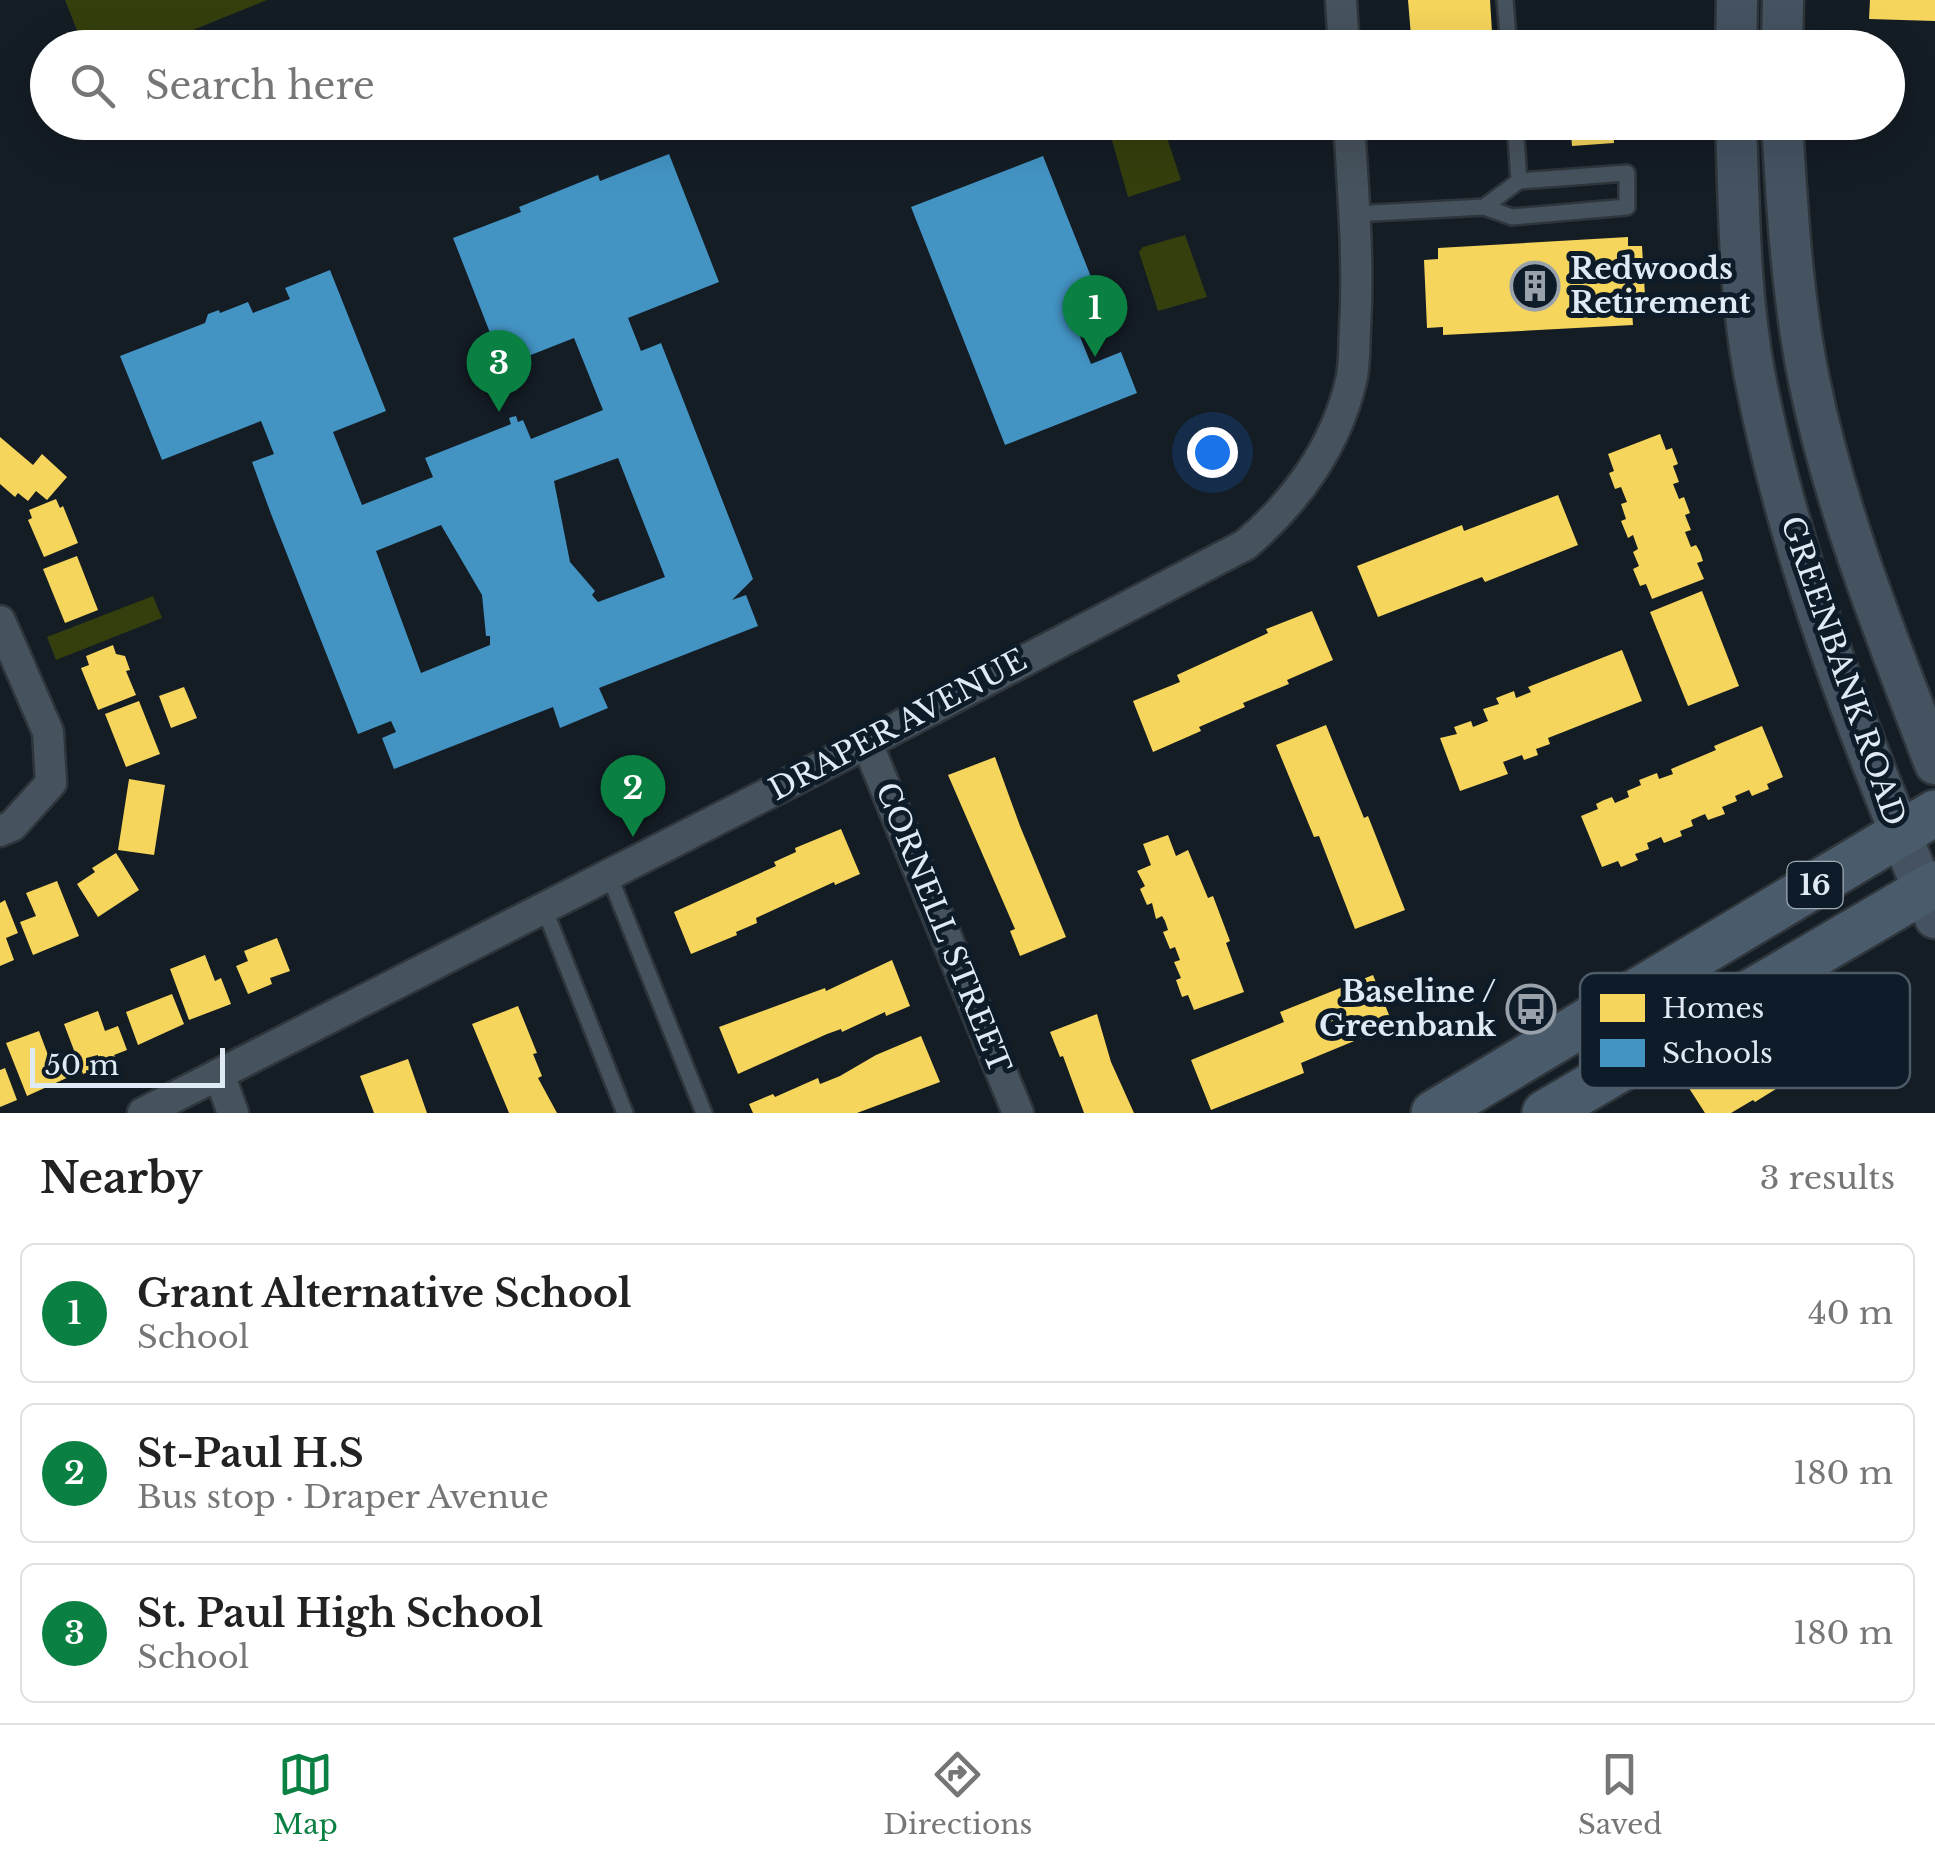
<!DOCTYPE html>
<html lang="en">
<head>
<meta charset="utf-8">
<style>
	:root { --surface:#fff; --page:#f6f6f6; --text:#222; --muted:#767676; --line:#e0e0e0; --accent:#0b8043 }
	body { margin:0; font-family:"Libre Baskerville",serif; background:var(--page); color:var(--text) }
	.scale { position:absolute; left:30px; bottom:25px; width:195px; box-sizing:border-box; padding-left:10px; border:5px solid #e0eaf4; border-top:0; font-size:28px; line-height:35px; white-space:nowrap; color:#e0eaf4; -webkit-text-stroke:8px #0e1c2a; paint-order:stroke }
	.you { position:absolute; left:1212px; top:452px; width:35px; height:35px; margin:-25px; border:8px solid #fff; border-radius:50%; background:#1a73e8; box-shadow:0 0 0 15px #1a73e833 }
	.badge { display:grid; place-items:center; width:65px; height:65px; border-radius:50%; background:var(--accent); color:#fff; font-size:32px; font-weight:700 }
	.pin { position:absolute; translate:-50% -82px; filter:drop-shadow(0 2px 5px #0008) }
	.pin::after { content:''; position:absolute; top:52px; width:35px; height:30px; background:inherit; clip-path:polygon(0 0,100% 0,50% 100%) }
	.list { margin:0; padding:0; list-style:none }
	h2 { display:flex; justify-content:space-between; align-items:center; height:130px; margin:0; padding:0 40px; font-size:42px }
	h2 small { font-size:32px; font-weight:400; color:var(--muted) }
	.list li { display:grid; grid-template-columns:65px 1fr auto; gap:30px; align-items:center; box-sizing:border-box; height:140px; margin:0 20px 20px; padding:0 20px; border:2px solid var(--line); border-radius:15px }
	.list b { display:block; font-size:38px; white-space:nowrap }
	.list p { margin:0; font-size:32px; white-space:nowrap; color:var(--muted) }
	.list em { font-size:32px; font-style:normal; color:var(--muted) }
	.icon { flex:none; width:55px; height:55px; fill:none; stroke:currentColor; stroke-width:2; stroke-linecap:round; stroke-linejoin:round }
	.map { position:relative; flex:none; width:1935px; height:1113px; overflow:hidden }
	.search { position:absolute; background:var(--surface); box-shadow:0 10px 40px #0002; left:30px; right:30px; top:30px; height:110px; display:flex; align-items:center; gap:25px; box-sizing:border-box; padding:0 35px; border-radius:55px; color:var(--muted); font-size:38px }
	.sheet { height:610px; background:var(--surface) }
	nav { display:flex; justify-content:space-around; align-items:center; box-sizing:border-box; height:140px; border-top:2px solid var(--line); background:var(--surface); font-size:28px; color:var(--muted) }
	nav a { display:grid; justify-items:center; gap:5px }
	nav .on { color:var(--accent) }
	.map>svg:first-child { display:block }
	.green { fill:#343f0d }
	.homes { fill:#f6d55c }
	.schools { fill:#4393c3; fill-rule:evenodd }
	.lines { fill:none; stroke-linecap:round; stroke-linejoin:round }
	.service-casing { stroke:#2e353b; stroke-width:20 }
	.minor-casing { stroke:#2e353b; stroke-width:35 }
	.secondary-casing { stroke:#2e353b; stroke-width:45 }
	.primary-casing { stroke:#2e353b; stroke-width:50 }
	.service { stroke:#46525d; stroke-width:15 }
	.minor { stroke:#46525d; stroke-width:30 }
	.secondary { stroke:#455361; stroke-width:40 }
	.primary { stroke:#4a5c6b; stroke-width:45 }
	.labels { text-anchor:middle; stroke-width:10; stroke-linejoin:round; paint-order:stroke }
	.shield { fill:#0e1c2a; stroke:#a1acb7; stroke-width:2.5 }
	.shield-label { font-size:28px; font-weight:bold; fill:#e0eaf4 }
	.poi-label { font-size:30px; font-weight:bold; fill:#e0eaf4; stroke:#0e1c2a; text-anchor:start }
	.street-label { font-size:30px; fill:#e0eaf4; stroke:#0e1c2a }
	.key { fill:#0e1c2a; stroke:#4d5a67; stroke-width:2.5 }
	.key-label { font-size:28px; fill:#e0eaf4 }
</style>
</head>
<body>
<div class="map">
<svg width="1935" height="1113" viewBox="0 0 1935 1113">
	<rect width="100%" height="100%" fill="#141c24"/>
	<!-- green -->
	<g class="green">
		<path d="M65,0H267L151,47L84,48Z"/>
		<path d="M1142,123H1162L1181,180L1128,197L1112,140L1127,127Z"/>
		<path d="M1185,235L1207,297L1158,311L1139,252L1143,247Z"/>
		<path d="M153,596L162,618L56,660L47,637Z"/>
	</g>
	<!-- homes -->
	<g class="homes">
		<path d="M1408,0H1490L1493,48H1412Z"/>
		<path d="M1870,0H1935V21L1869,19Z"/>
		<path d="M1570,122H1613L1614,143L1572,146Z"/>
		<path d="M1628,237V246H1642L1646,312H1632L1633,325L1443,335V327L1427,328L1424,260L1438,259V248Z"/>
		<path d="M1660,434L1666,450L1672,448L1678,464L1673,466L1679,482L1673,484L1679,499L1684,497L1690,513L1685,515L1691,530L1685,532L1691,547L1696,545L1700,552L1703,561L1697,563L1704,579L1652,599L1646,584L1640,586L1633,569L1639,566L1633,552L1638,549L1633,535L1628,538L1621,521L1626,519L1621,504L1627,502L1621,487L1615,489L1609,473L1614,471L1608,454Z"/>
		<path d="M0,437L33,465L42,454L67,477L47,500L36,491L28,501L18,493L15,497L0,484Z"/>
		<path d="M1558,495L1578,545L1485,582L1482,577L1378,617L1357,566L1462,525L1464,531Z"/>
		<path d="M56,499L60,508L63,506L78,543L44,557L28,520L32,518L29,510Z"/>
		<path d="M77,556L98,610L65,623L43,569Z"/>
		<path d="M1702,591L1739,686L1688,706L1650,612Z"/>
		<path d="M1312,611L1333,660L1287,680L1289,684L1243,703L1245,707L1199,727L1201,731L1153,752L1133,701L1180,682L1177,675L1268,633L1266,629Z"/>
		<path d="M113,645L116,654L125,656L130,670L126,671L136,695L98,710L81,668L89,665L86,656Z"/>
		<path d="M1622,650L1642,701L1548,738L1550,744L1536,749L1538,755L1524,760L1522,755L1503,762L1508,774L1460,791L1440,738L1457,734L1454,727L1471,721L1473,727L1488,721L1483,709L1499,704L1496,698L1514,691L1516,698L1531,692L1528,687Z"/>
		<path d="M184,687L197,718L171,728L159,696Z"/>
		<path d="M139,701L160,754L126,767L105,714Z"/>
		<path d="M1326,725L1364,818L1368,816L1405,910L1355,929L1319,836L1314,837L1276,745Z"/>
		<path d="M1762,726L1783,777L1767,784L1769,789L1752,796L1749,790L1735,796L1737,801L1722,807L1725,814L1708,820L1705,814L1691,820L1693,826L1680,831L1682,836L1664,843L1661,837L1647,843L1649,849L1635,854L1638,860L1621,867L1618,861L1602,867L1581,816L1598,809L1596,804L1604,800L1612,797L1615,803L1629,797L1627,791L1641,785L1639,780L1657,773L1659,779L1673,774L1671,769L1716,750L1714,746Z"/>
		<path d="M995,757L1020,826L1066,937L1020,956L1010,931L1015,929L948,775Z"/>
		<path d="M129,779L165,785L154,855L118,850Z"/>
		<path d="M841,829L860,874L835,885L834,882L756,918L757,923L736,932L737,935L691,954L674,912L776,866L774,862L796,852L795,848Z"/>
		<path d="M1168,835L1176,856L1188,850L1208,898L1213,896L1230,941L1226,943L1244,992L1194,1010L1188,995L1182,997L1176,980L1181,978L1174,962L1180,960L1175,947L1170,949L1163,932L1168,930L1165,921L1162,916L1156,919L1152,903L1147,905L1140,889L1145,886L1137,871L1151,865L1143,844Z"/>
		<path d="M116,853L139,890L98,917L77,884L95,872L92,868Z"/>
		<path d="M57,881L79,936L33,955L20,922L36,916L26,893Z"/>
		<path d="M5,900L18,933L6,938L14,960L0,966V903Z"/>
		<path d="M277,938L290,971L270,978L272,984L248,994L236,966L248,961L244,951Z"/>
		<path d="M205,955L215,981L221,978L231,1004L189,1020L170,969Z"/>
		<path d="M892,960L910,1006L886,1016L885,1012L842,1032L841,1029L827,1034L738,1074L719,1027L825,988L826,991Z"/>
		<path d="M1373,975L1393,1025L1301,1063L1304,1073L1211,1110L1191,1060L1284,1022L1280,1012Z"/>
		<path d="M1868,975L1892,1015L1851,1044L1848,1039L1829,1051L1831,1055L1755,1102L1753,1100L1731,1113H1705L1687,1085L1730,1062L1734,1068L1752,1057L1747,1048L1788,1023L1793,1032L1810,1021L1806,1013Z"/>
		<path d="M172,994L184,1024L138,1045L126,1012Z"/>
		<path d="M518,1006L537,1053L533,1054L542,1076L538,1078L557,1113H509L472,1024Z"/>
		<path d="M98,1011L105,1031L118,1026L127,1050L114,1055L117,1061L83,1074L64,1024Z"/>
		<path d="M1097,1014L1111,1062L1134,1113H1084L1063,1056L1060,1057L1050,1032Z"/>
		<path d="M39,1031L48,1055L61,1050L71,1076L27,1096L6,1043Z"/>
		<path d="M921,1036L940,1082L857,1113H753L749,1104L773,1094L775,1097L818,1078L820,1084L840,1076L876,1055Z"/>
		<path d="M408,1059L427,1113H374L360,1076Z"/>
		<path d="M5,1068L17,1100L0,1107V1070Z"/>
	</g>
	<!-- schools -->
	<g class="schools">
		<path d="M669,154L719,282L628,318L641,351L661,343L753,579L732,600L746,595L758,626L599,688L608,708L560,728L553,707L394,769L382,738L396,732L391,721L358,734L271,514L252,462L274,454L261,421L162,460L120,356L205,323L208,314L219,310L220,313L248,302L253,313L290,299L285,288L330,270L386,411L333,432L362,505L433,477L425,458L511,424L509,418L512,417L516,416L518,422L523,420L531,439L603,410L574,338L503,366L453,238L521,212L519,207L598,175L600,181ZM618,458L665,577L598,602L592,595L595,591L570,562L554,481ZM441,525L482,595L486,636H490V645L421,673L376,551Z"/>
		<path d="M1043,156L1105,312L1075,324L1091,364L1121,352L1137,393L1005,445L911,207Z"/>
	</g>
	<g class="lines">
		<!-- service casing -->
		<g class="service-casing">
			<g id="service">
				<path d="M1505,0L1509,48"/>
				<path d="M1515,122L1519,181"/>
				<path d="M1355,214L1484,207L1512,217L1627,207V173L1519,181L1484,207"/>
				<path d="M609,875L704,1113"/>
				<path d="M544,908L625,1113"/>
			</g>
		</g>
		<!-- minor casing -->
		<g class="minor-casing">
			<g id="minor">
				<path d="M1341,0L1344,48"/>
				<path d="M0,621L48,732L51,783L12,826L0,831"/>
				<path d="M867,743L1018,1113"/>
				<path d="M219,1074L233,1113"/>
				<path d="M143,1113L867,743L1245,545C1296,502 1336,446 1351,381C1355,365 1354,345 1355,328C1359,260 1353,191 1349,122"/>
			</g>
		</g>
		<!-- secondary casing -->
		<g class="secondary-casing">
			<g id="secondary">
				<path d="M1736,48L1737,0"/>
				<path d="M1782,48L1783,0"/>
				<path d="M1736,122C1739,205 1739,290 1754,372C1790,562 1861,740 1935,918"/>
				<path d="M1782,122C1787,208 1792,296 1809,380C1836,513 1887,638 1935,764"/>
			</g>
		</g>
		<!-- primary casing -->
		<g class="primary-casing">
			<g id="primary">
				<path d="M1434,1113L1935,813"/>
				<path d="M1545,1113L1935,884"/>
			</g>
		</g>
		<!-- service -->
		<use href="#service" class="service"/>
		<!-- minor -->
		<use href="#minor" class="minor"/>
		<!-- secondary -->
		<use href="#secondary" class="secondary"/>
		<!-- primary -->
		<use href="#primary" class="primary"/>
	</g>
	<!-- icons -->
	<defs>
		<g id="building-ring" transform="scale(2.5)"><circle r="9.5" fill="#0e1c2a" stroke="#99a2ab" stroke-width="1.5"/><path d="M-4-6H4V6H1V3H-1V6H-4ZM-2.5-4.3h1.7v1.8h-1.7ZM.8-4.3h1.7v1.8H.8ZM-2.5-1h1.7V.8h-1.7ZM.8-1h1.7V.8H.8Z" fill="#99a2ab"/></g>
		<g id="bus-ring" transform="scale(2.5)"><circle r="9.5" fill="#0e1c2a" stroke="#99a2ab" stroke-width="1.5"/><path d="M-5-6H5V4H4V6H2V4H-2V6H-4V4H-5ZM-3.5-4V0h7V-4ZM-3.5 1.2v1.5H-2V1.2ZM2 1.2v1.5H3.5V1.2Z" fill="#99a2ab"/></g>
	</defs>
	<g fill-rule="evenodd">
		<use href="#building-ring" x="1535" y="286"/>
		<use href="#bus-ring" x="1531" y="1009"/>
	</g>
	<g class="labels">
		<!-- shield labels -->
		<rect class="shield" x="1787.5" y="862" width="55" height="46" rx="8"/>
		<g class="shield-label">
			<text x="1815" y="895">16</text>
		</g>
		<!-- poi labels -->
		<g class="poi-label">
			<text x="1570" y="279">Redwoods<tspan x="1570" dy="34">Retirement</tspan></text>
			<text x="1496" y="1002" text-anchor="end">Baseline /<tspan x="1496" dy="34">Greenbank</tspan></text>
		</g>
		<!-- street labels -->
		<g class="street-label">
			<text transform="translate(1843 671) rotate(71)" y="10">GREENBANK ROAD</text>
			<text transform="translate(898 725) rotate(-28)" y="10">DRAPER AVENUE</text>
			<text transform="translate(943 928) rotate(68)" y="10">CORNELL STREET</text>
		</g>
	</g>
	<!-- legend -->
	<rect x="1580" y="973" width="330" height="115" rx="15" class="key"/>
	<rect x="1600" y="994" width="45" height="28" fill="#f6d55c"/>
	<rect x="1600" y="1039" width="45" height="28" fill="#4393c3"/>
	<g class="key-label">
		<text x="1662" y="1018">Homes</text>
		<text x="1662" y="1063">Schools</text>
	</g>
</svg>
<div class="scale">50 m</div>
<div class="you"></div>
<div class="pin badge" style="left:1095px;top:357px">1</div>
<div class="pin badge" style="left:633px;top:837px">2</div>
<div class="pin badge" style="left:499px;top:412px">3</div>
<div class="search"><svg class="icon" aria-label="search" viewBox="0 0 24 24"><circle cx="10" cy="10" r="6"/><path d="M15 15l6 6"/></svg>Search here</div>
</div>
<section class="sheet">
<h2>Nearby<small>3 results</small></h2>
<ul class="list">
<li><span class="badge">1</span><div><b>Grant Alternative School</b><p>School</p></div><em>40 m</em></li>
<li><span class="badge">2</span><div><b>St-Paul H.S</b><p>Bus stop · Draper Avenue</p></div><em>180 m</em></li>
<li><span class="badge">3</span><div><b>St. Paul High School</b><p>School</p></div><em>180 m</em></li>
</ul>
</section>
<nav>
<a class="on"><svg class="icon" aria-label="map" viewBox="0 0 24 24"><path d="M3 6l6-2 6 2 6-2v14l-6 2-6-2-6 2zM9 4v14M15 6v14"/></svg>Map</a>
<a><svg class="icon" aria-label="directions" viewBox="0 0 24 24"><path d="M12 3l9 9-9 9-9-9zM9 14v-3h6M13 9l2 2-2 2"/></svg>Directions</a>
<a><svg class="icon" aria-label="saved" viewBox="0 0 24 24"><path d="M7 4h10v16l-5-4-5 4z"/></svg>Saved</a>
</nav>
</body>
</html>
